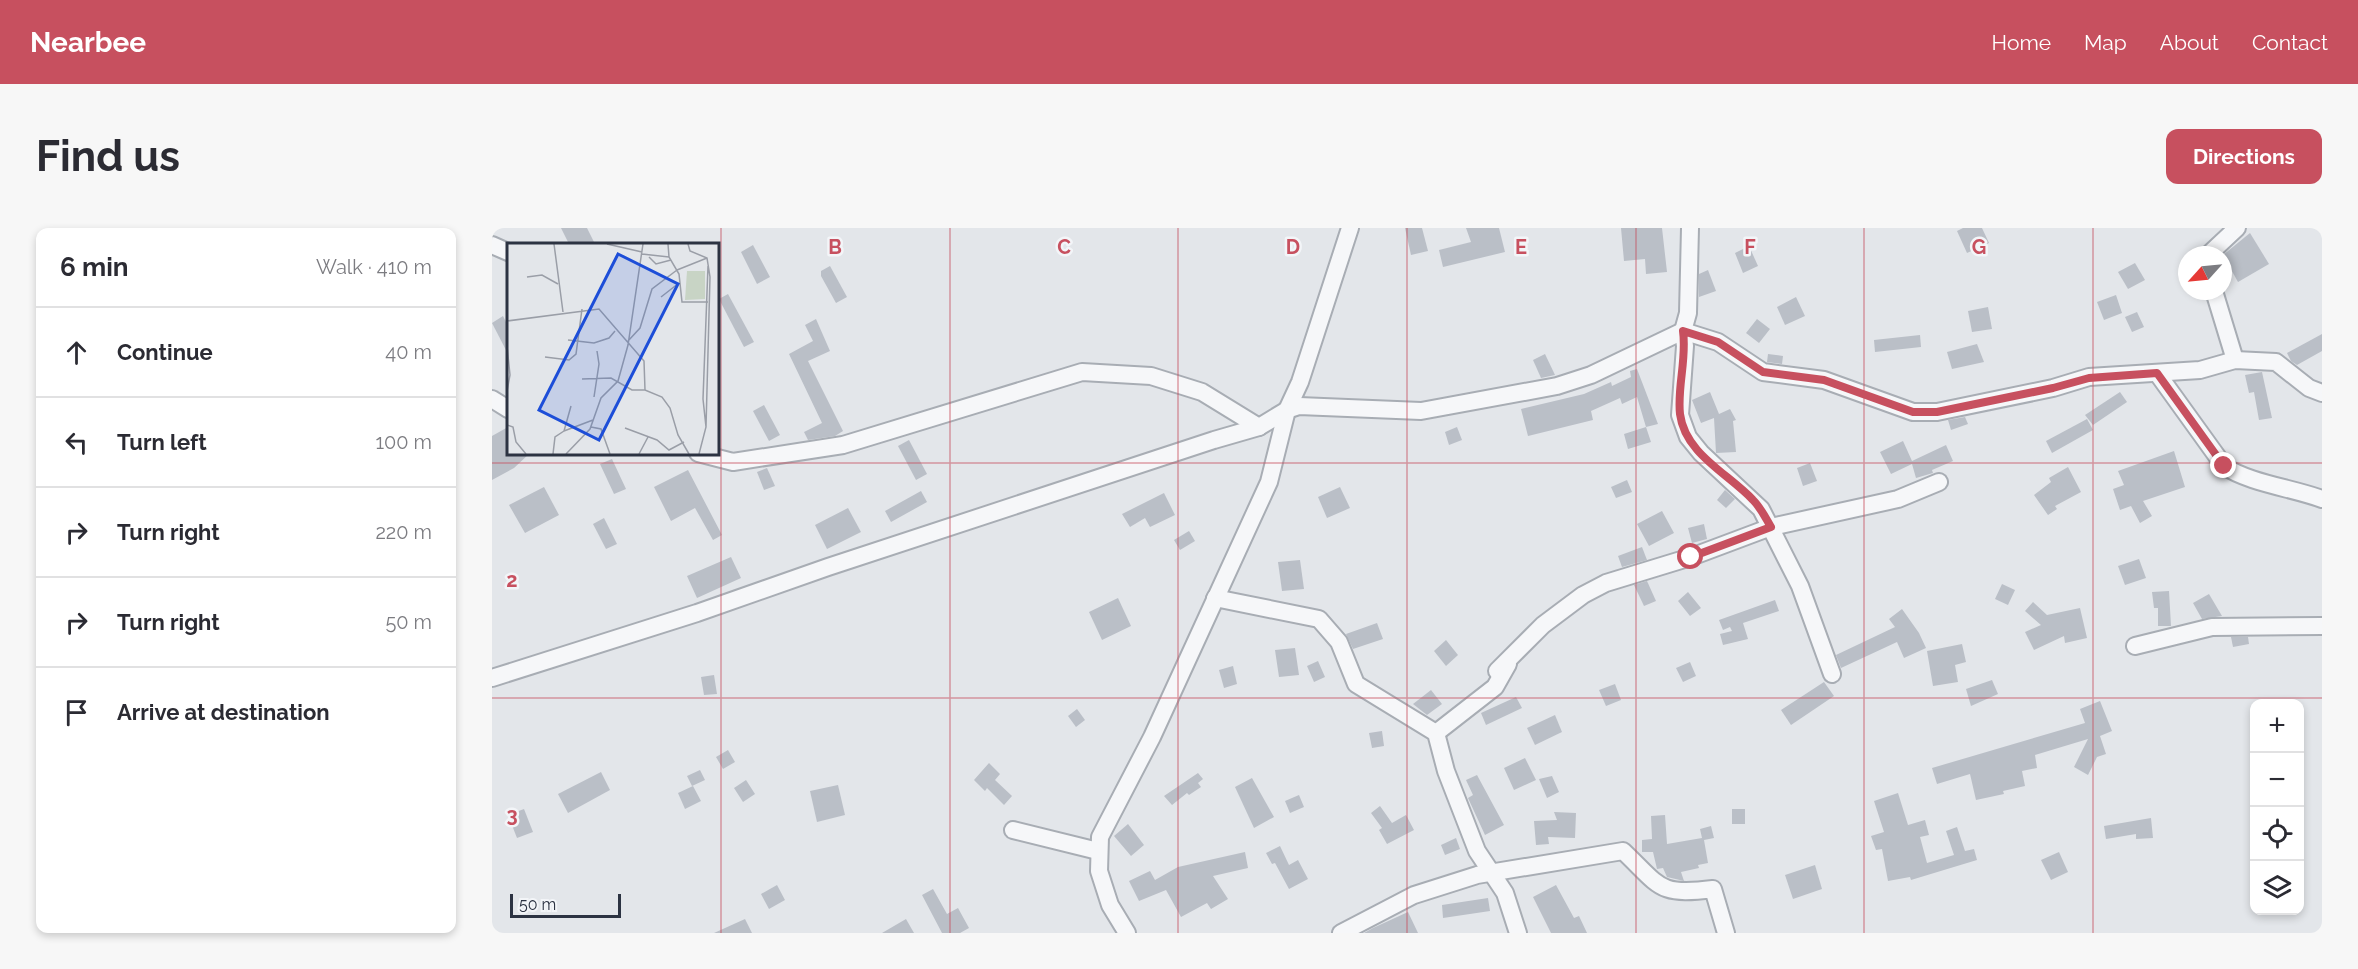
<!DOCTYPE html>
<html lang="en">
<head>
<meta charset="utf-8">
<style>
	:root { --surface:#fff; --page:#f7f7f7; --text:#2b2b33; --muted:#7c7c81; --line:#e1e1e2; --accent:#c7505f }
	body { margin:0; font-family:Raleway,sans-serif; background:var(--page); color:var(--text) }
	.controls { position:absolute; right:18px; bottom:18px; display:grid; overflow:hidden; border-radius:12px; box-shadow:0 3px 9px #0003 }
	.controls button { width:54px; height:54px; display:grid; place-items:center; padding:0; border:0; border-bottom:2px solid var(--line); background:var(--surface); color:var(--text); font:30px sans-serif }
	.compass { position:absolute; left:1686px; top:18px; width:54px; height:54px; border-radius:50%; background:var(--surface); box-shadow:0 3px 9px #0003; rotate:243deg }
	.scale { position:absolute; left:18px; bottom:15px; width:111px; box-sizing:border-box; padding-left:6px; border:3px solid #2c3342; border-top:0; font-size:16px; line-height:21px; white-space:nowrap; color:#2c3342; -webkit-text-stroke:4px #f3f5f8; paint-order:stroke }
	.stop { position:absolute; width:18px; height:18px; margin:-14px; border:4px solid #c7505f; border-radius:50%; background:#fff }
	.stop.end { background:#c7505f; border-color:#fff; box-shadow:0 2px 6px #0008 }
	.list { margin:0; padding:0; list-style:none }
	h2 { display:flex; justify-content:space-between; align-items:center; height:78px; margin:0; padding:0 24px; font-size:26px }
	h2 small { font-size:20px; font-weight:400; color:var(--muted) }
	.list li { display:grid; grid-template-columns:39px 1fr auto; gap:18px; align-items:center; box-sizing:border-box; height:90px; padding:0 24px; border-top:2px solid var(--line) }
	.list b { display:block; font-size:22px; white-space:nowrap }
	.list em { font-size:20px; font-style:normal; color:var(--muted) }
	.icon { flex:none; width:33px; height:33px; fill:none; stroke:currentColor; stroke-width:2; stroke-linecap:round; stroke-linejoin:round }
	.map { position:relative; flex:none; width:1830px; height:705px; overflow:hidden; border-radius:12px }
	header { display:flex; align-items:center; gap:36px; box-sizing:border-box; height:84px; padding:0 30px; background:var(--accent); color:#fff }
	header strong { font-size:28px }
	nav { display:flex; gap:33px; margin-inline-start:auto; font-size:21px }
	.intro { display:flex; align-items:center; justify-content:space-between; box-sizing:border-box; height:144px; padding:0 36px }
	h1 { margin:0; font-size:42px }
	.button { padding:15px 27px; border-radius:12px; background:var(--accent); color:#fff; font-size:21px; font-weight:700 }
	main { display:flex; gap:36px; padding:0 36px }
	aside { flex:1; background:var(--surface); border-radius:12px; box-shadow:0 3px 9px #0003 }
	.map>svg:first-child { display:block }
	.building { fill:#babfc7 }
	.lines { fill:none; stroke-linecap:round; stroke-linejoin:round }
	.minor-casing { stroke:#a8adb4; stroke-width:20 }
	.minor { stroke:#f6f7f9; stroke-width:16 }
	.route { stroke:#c7505f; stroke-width:8 }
	.grid { fill:none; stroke:#c7505f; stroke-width:1.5; stroke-opacity:0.55 }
	.inset-road { fill:none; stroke:#9a9ea7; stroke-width:1.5 }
	.view { fill:#1d4ed8; fill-opacity:0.15; stroke:#1d4ed8; stroke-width:3 }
	.inset-edge { fill:none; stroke:#2c3342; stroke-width:3 }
	.grid-label { font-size:20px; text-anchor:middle; font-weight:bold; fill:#c7505f; stroke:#f3f5f8; stroke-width:5; stroke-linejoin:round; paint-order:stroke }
</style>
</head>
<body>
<header>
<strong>Nearbee</strong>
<nav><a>Home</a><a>Map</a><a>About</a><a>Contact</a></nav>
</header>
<div class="intro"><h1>Find us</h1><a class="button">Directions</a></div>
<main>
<aside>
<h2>6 min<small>Walk · 410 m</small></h2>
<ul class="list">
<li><svg class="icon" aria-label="ahead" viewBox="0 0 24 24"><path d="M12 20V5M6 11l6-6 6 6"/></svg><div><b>Continue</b></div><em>40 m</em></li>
<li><svg class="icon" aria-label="left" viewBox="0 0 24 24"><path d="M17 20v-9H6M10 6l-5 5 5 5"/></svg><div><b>Turn left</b></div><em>100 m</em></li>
<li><svg class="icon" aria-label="right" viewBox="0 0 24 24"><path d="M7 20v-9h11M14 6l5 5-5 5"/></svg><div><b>Turn right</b></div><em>220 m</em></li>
<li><svg class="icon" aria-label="right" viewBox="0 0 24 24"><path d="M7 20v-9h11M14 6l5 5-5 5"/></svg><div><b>Turn right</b></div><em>50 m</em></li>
<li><svg class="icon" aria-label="arrive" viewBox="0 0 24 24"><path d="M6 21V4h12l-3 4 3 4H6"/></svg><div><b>Arrive at destination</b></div></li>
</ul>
</aside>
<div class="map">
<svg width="1830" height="705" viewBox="0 0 1830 705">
	<rect width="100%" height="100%" fill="#e3e6ea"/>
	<!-- building -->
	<g class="building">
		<path d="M69,0H95L103,16H77Z"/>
		<path d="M913,0H930L936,23L919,27Z"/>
		<path d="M974,0H1007L1013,24L951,39L947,22L979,14Z"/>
		<path d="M1129,0H1170L1175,44L1154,46L1153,31L1132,33Z"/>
		<path d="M1471,0H1490L1497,15L1475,25L1465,3Z"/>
		<path d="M1758,5L1777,36L1746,54L1731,27Z"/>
		<path d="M261,17L278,49L265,56L249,24Z"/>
		<path d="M1257,18L1266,38L1251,45L1243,25Z"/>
		<path d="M1643,35L1653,52L1636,61L1626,44Z"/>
		<path d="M338,38L355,69L344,75L329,48V43Z"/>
		<path d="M1216,42L1224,63L1207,69V46Z"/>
		<path d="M236,66L262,114L252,119L227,71Z"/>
		<path d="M1624,67L1630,85L1612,92L1605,74Z"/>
		<path d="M1304,69L1313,88L1293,97L1285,79Z"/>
		<path d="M1496,79L1500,101L1480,104L1476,83Z"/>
		<path d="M1645,84L1652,99L1640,104L1633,89Z"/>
		<path d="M11,88L16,98V126L0,95Z"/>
		<path d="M324,91L338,123L316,133L351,203L343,208L316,212L312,204L330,195L297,126L321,113L313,97Z"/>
		<path d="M1265,91L1278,101L1267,115L1254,105Z"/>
		<path d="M1830,106V123L1805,137L1799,133L1795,125Z"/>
		<path d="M1428,107L1429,119L1383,124L1382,112Z"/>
		<path d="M1485,116L1492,134L1460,141L1455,124Z"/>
		<path d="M1053,126L1063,147L1049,150L1041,132Z"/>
		<path d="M1276,126L1291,128L1290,136L1275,134Z"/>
		<path d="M1145,141L1166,196L1154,199L1159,214L1136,221L1132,206L1154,199L1145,169L1130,176L1128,170L1099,183L1101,192L1036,208L1029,181L1092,166L1119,154L1120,158L1139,149L1138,143Z"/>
		<path d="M1770,144L1780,190L1767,192L1762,164L1757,165L1753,147Z"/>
		<path d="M1218,164L1227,186L1238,181L1244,192L1241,193L1244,224L1224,225L1222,190L1209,195L1200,172Z"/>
		<path d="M1628,164L1635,174L1601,197L1593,187Z"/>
		<path d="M272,177L288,207L277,213L261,183Z"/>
		<path d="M1473,189L1476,196L1459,202L1456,192Z"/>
		<path d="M1595,191L1601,202L1560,225L1554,213Z"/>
		<path d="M16,199V225H38L22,240L0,252V208Z"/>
		<path d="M965,199L970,212L957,217L953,204Z"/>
		<path d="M417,212L435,246L424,252L406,218Z"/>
		<path d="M1411,213L1420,233L1454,217L1461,233L1440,242L1441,245L1424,250L1420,236L1399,246L1388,224Z"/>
		<path d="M1682,223L1693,259L1651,273L1660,288L1648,295L1639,278L1628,282L1621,261L1632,257L1626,243Z"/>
		<path d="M120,231L134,261L122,266L108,236Z"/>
		<path d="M1318,235L1325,253L1311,258L1305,240Z"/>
		<path d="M1576,239L1589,264L1563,278L1565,281L1556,287L1542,267L1559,254L1557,250Z"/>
		<path d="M275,240L283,258L272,262L265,244Z"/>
		<path d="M196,242L230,307L221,312L203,280L179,293L162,259Z"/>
		<path d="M1135,252L1140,264L1124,270L1119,259Z"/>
		<path d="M52,259L67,287L33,305L17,277Z"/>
		<path d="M848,259L858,280L835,290L826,269Z"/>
		<path d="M1233,262L1243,271L1234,280L1225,272Z"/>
		<path d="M429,263L435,274L399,294L393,283Z"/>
		<path d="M672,265L683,287L658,299L653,290L638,299L630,286Z"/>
		<path d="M356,280L369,304L335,321L323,297Z"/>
		<path d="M1170,283L1182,305L1157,318L1145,296Z"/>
		<path d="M112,290L125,316L114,321L101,296Z"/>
		<path d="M1212,296L1215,311L1200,315L1196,300Z"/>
		<path d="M697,303L703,313L688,322L682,312Z"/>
		<path d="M1150,319L1155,332L1130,339L1126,328Z"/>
		<path d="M239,329L249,350L205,370L195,348Z"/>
		<path d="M1647,331L1654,350L1633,357L1626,338Z"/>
		<path d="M808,332L812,361L790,363L786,334Z"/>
		<path d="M1155,353L1164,373L1152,378L1142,357Z"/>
		<path d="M1510,356L1523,362L1516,377L1503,371Z"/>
		<path d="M1677,363L1679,398H1666V380H1662L1660,364Z"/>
		<path d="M1196,364L1209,380L1198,388L1186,373Z"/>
		<path d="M1717,366L1730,388L1710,391L1701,375Z"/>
		<path d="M626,370L639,398L610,412L597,384Z"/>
		<path d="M1283,372L1287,383L1251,395L1256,411L1231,417L1228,406L1240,403L1238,399L1231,402L1227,392Z"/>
		<path d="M1541,374L1555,387L1588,380L1595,410L1573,415L1572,408L1542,422L1533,404L1549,397L1533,383Z"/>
		<path d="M1410,381L1427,405L1434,420L1412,430L1405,414L1349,440L1344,427L1403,399L1397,391Z"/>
		<path d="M885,395L891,411L861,421L854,406Z"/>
		<path d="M1739,409H1756L1757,416L1741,419Z"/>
		<path d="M954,412L966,427L954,438L942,423Z"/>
		<path d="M1470,416L1474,434L1463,437L1466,454L1441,458L1435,423Z"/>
		<path d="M803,420L807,447L787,449L783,422Z"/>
		<path d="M826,433L833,449L822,454L815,438Z"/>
		<path d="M1198,434L1204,448L1191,454L1184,440Z"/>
		<path d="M741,438L745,456L732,460L727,442Z"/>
		<path d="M222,447L225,466L212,467L209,449Z"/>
		<path d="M1500,452L1506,466L1479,478L1474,461Z"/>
		<path d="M1332,454L1342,468L1299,497L1289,482Z"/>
		<path d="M1123,456L1129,472L1114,478L1107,462Z"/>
		<path d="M939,462L950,476L935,487L921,476Z"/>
		<path d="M1024,469L1030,480L994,497L989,485Z"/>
		<path d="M1608,473L1620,503L1608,508L1614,526L1605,529L1596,547L1582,539L1596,511L1543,527L1545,540L1530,543L1533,558L1511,563L1512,566L1484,572L1478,546L1445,556L1440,540L1593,495L1588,481Z"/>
		<path d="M585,481L593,492L584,499L576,488Z"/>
		<path d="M1063,487L1070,504L1043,517L1035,500Z"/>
		<path d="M890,503L892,518L880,520L877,505Z"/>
		<path d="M236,522L243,534L231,541L224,529Z"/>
		<path d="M1033,530L1044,552L1022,562L1012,540Z"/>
		<path d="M497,535L508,546L503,552L520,568L512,577L495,560L493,563L482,552Z"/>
		<path d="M208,542L213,552L200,558L195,548Z"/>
		<path d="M109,544L118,562L76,585L66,566Z"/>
		<path d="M706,545L711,551L706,555L709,559L697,567L695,565L680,577L672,568Z"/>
		<path d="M985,547L1012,597L993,607L976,570L981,567L974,552Z"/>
		<path d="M1060,548L1067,564L1055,570L1047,551Z"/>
		<path d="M760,550L782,589L762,600L743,559Z"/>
		<path d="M254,552L263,566L251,574L242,560Z"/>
		<path d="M346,557L353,587L325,594L318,563Z"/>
		<path d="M201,558L209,573L193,581L186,565Z"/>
		<path d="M1406,565L1416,597L1433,592L1437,607L1428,609L1435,635L1462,627L1454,603L1465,599L1473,623L1482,621L1485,632L1419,652L1418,649L1396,653L1390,621L1384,622L1379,608L1392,604L1382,573Z"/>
		<path d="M807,567L812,579L798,585L793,573Z"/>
		<path d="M888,578L900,595L914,587L922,602L895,616L887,602L890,600L879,585Z"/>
		<path d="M32,581L41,604L25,610L16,587Z"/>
		<rect x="1240" y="581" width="13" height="15"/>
		<path d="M1062,584L1084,585L1083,610L1056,609L1057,616L1044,617L1042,593L1065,592Z"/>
		<path d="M1173,587L1175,616L1210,610L1208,601L1219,598L1222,610L1212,612L1216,635L1206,637L1207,640L1189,644L1192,653L1175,649L1171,640L1165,641L1161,624H1150V612L1160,611L1159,588Z"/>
		<path d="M1659,590L1661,610L1644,611V606L1614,611L1612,598Z"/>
		<path d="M636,596L652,617L639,628L622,608Z"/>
		<path d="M964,610L968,621L953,627L949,617Z"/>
		<path d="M788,618L797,637L806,632L816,651L797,661L783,635L780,636L774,625Z"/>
		<path d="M753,624L756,640L721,648L736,671L719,681L715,675L689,689L674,662L647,673L637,653L658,643L663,652L686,639Z"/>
		<path d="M1567,624L1576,644L1559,652L1549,632Z"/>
		<path d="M1323,637L1330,661L1301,671L1293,647Z"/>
		<path d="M285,657L293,672L277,681L269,666Z"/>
		<path d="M1064,657L1082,690L1087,688L1095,705H1059L1041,669Z"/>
		<path d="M441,661L455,686L466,680L477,700L468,705H450L430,667Z"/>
		<path d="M996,670L998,683L951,690L950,677Z"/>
		<path d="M916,684L926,705H872L881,700Z"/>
		<path d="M253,691L260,705H222Z"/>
		<path d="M414,691L422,705H390Z"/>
	</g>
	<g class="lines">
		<!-- minor casing -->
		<g class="minor-casing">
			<g id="minor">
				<path d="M1198,0L1196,85L1191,103L1193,118L1188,187L1196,209L1209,225L1269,281L1308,358L1340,446"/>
				<path d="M0,17L16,24"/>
				<path d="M1716,27L1745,0"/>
				<path d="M1722,63L1743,132"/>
				<path d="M1665,145L1732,238C1757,255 1800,260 1830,271"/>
				<path d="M0,171L16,181"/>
				<path d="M206,225L241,234L351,217L590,144L659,148L710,164L767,199"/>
				<path d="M723,370L827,391L847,414L864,456L944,505L954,543L985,623L1013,665L1026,705"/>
				<path d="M1643,418L1720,399L1830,398"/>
				<path d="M1005,443L1051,397L1091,367L1114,355L1199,329L1279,299L1406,271L1447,254"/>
				<path d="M0,450L205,385L336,339L722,212L767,199L795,182L807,178L929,183L1065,158L1099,147L1191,103L1226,114L1271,144L1332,152L1421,184H1445L1561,160L1597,149L1708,142L1743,132L1784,134L1817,160L1830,165"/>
				<path d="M944,505L1003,459L1016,436"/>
				<path d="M521,602L606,623"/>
				<path d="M635,705L618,677L607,643L608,609L660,509L777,254L795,182L808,154L858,0"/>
				<path d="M849,705L922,667L985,647L1131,623C1169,659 1166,668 1221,661L1234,705"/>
			</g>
		</g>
		<!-- minor -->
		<use href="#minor" class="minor"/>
	</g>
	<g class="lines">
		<!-- route -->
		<path class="route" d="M1199,329L1279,299C1273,289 1269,280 1261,272C1237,246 1193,226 1188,186C1185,159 1195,131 1191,103L1226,114L1271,144L1332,152L1421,184H1445L1561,160L1597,150L1665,145L1732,238"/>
	</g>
	<!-- grid -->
	<path class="grid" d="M229,0V705M458,0V705M686,0V705M915,0V705M1144,0V705M1372,0V705M1601,0V705M0,235H1830M0,470H1830"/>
	<!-- overview -->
	<g transform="translate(15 15)">
		<rect width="212" height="212" fill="#e3e6ea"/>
		<path d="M180,28H198V56L178,57Z" fill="#c8d4c5"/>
		<path class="inset-road" d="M47,1L56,69M100,1L135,9M161,1L162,14L172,31L175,59H201M181,1L183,8L200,15L203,34L199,184L192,211M135,11L162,14M142,14L149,21L164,17M170,27L200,15M20,34L35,32L51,41M154,54L172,40M0,78L92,66L137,118L138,147M61,97L87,100L102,95L108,88M121,98L133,85L145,46L170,27M0,103L3,132L0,148M38,114L62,117L69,111L75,66M75,136L104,135L125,147H138L155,154L163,165L171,192L182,211M87,154L92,121L90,108M64,163L57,188L86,177M0,182L6,184L9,199L19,211M84,184L94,186L103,211M199,184L196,156L201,23M118,185L150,197L162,207L177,199M46,211L48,194L57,188M59,211L83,186L94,155L111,138L121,102L136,1M132,211L141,194"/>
		<path class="view" d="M111,11L171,41L92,197L32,167Z"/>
		<rect width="212" height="212" class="inset-edge"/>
	</g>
	<g class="grid-label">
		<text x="343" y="26">B</text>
		<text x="572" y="26">C</text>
		<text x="801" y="26">D</text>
		<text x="1029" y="26">E</text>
		<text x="1258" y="26">F</text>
		<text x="1487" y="26">G</text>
		<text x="20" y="359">2</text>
		<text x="20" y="594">3</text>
	</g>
</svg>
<div class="controls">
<button>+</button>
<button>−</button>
<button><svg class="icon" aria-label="locate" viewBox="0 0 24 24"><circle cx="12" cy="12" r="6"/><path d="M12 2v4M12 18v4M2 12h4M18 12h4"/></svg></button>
<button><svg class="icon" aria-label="layers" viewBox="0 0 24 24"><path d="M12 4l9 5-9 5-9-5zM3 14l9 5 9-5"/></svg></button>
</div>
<svg class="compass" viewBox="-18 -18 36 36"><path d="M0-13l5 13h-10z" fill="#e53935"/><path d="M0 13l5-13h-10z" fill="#7c7c81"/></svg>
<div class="scale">50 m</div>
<div class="stop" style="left:1199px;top:329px"></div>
<div class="stop end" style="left:1732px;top:238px"></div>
</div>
</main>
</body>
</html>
